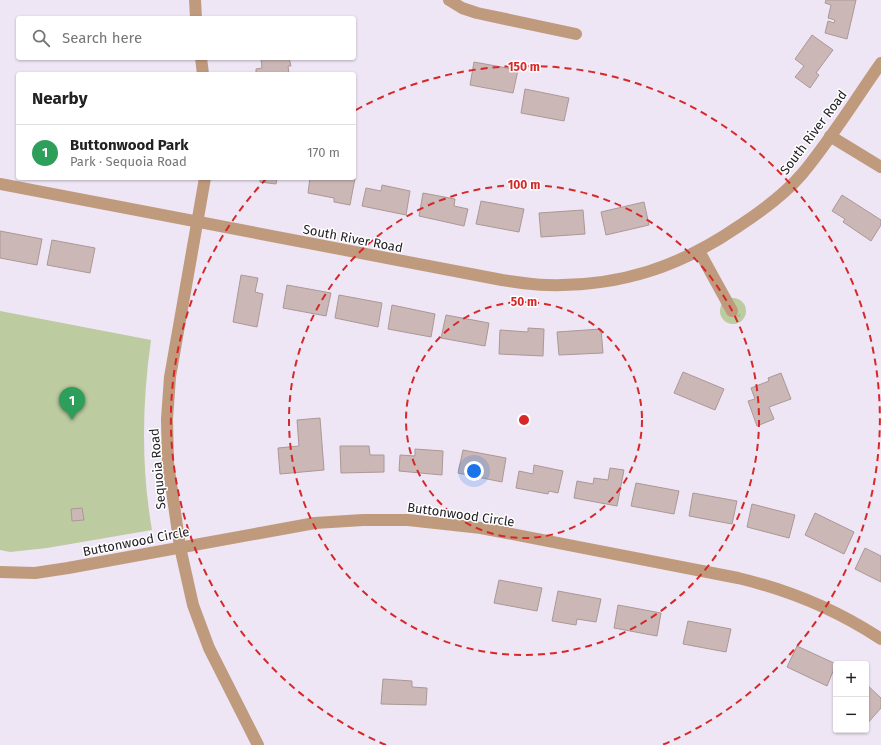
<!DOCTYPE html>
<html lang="en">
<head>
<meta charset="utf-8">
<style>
	:root { --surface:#fff; --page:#f6f6f6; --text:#222; --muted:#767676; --line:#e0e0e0; --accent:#843db0 }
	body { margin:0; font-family:"Fira Sans",sans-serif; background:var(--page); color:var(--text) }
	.controls { position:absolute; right:12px; bottom:12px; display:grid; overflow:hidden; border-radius:4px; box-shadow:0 1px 3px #0004 }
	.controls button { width:36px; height:36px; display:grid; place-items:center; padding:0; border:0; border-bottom:1px solid var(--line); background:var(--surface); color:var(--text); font:20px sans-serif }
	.you { position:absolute; left:474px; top:471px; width:14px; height:14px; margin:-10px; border:3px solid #fff; border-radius:50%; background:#1a73e8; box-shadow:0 0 0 6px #1a73e833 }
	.badge { display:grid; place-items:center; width:26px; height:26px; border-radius:50%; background:var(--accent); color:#fff; font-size:13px; font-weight:700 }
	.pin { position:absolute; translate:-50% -33px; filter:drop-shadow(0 1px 2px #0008) }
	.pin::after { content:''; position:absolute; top:21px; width:14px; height:12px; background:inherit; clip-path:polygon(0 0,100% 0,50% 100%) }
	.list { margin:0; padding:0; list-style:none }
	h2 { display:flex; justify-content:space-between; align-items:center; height:52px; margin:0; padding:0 16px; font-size:17px }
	h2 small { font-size:13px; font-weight:400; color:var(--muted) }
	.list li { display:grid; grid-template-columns:26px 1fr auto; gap:12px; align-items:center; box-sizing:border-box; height:56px; padding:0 16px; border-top:1px solid var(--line) }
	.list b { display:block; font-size:15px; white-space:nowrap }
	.list p { margin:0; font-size:13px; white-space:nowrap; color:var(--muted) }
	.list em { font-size:13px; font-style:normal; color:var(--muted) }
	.icon { flex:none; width:22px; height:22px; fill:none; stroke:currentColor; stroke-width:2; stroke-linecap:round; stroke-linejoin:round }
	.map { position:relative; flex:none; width:881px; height:745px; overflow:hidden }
	.search { position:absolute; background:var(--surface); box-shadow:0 1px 3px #0004; left:16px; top:16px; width:340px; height:44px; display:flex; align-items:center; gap:10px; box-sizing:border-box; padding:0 14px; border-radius:4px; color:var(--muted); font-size:15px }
	.panel { position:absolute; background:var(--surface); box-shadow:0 1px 3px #0004; left:16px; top:72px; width:340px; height:108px; border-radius:4px }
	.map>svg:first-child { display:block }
	.grass { fill:url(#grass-tufts) }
	.park { fill:#bccba0 }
	.building { fill:#cbb7b6; stroke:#ab9896 }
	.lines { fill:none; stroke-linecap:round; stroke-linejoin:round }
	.minor { stroke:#c09a7d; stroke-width:12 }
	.ring { fill:none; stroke:#d62828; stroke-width:2; stroke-dasharray:7 5 }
	.labels { text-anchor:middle; stroke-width:3; stroke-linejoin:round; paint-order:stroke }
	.street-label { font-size:13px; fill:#252228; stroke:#fff }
	.centre { fill:#d62828; stroke:#fff; stroke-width:2 }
	.ring-label { font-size:12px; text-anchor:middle; font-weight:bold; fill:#d62828; stroke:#fff; stroke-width:3; stroke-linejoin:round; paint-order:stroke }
</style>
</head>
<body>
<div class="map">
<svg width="881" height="745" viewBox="0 0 881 745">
	<defs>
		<pattern id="grass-tufts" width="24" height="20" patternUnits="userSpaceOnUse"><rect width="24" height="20" fill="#bccba0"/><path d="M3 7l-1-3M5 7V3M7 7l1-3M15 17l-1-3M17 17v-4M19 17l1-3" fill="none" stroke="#a1ae8a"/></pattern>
	</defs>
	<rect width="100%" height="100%" fill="#eee5f5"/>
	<!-- grass -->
	<circle class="grass" cx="733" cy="311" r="13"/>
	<!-- park -->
	<path class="park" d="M0,311L151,340C142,403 141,467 152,530L47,548L10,552L0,550Z"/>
	<!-- building -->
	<g class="building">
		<path d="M826,0H856L847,39L825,33L828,21L834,23L835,20L828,18L831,5L825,3Z"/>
		<path d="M812,35L833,50L816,73L819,75L810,88L795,77L804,66L795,59Z"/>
		<path d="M261,58H289L291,66H288L289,74H256V69L262,68Z"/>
		<path d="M474,62L518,70L513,93L470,85Z"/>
		<path d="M525,89L569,98L564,121L521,113Z"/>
		<path d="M260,178H277L276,184L260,182Z"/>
		<path d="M310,178H355L350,205L334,202V198L308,193Z"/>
		<path d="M382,185L410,191L406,215L362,206L366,188L381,191Z"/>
		<path d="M423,193L455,199L454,206L468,209L464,226L419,216Z"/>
		<path d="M842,195L881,220V225L871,241L843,222L845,219L832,211Z"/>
		<path d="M481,201L524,209L519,232L476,224Z"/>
		<path d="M644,202L649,225L606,235L601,212Z"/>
		<path d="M583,210L585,234L541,237L539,213Z"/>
		<path d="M0,231L42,239L37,265L0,258Z"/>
		<path d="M52,240L95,248L90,273L47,265Z"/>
		<path d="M241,275L258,278L255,292L263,294L257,327L233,322Z"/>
		<path d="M287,285L331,293L326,316L283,308Z"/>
		<path d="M339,295L382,303L378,327L335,318Z"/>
		<path d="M392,305L435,314L431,337L388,329Z"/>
		<path d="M446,315L489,323L485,346L441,338Z"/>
		<path d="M528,328L544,329L543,356L499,354L500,330L528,332Z"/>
		<path d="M601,329L603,353L559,355L557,332Z"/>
		<path d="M683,372L724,389L715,410L674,393Z"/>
		<path d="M781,373L791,399L769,407L774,419L757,426L748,401L755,399L751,388L769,381L768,378Z"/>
		<path d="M320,418L324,470L280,474L278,448L299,446L297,420Z"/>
		<path d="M340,446H369L370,455H384V472L341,473Z"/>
		<path d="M415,449L443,451L442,475L399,471L400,455L415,456Z"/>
		<path d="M463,450L506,458L502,482L458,473Z"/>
		<path d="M534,465L563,471L558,493L549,491L548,494L516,488L519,471L533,474Z"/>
		<path d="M610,468L624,470L617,506L574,498L577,481L593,484L594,478L608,480Z"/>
		<path d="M636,483L679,491L674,514L631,506Z"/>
		<path d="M693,493L737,501L732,524L689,516Z"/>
		<path d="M752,504L795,515L789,538L747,527Z"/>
		<path d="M82,508L84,520L72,521L71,509Z"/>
		<path d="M815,513L854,532L844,554L805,535Z"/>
		<path d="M865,548L881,556V582L855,569Z"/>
		<path d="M499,580L542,588L537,611L494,603Z"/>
		<path d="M558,591L601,599L596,622L577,619L576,625L552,621Z"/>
		<path d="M618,605L661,613L657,636L614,628Z"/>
		<path d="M688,621L731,629L726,652L683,644Z"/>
		<path d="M797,646L836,664L827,686L787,667Z"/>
		<path d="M383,679L412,681V687L427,688L426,705L381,704Z"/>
		<path d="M866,684L881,698V708L866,725Z"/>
	</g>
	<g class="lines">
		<!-- minor -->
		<g class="minor">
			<path d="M195,0L196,18"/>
			<path d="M449,0L462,8L477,13L576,34"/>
			<path d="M201,58L203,74"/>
			<path d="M830,136L881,167"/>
			<path d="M205,178L170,377L167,419L168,463L180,547L193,605L209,648L258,745"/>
			<path d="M0,184L502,280C516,282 532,285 547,285C619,287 680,267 739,226C762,211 784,195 802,174C831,139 855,100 881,63"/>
			<path d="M699,251L732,311"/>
			<path d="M0,572L35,573L68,568L315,523L363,520H408L481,528L738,578C789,590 837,610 881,639"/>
		</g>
	</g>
	<!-- distance rings -->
	<g class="ring">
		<circle cx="524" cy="420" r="118"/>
		<circle cx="524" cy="420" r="235"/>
		<path d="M386 745A353 353 0 0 1 266 179M356 110A353 353 0 1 1 662 745"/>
	</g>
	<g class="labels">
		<!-- street labels -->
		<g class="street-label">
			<text transform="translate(813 132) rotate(-53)" y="5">South River Road</text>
			<text transform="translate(353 238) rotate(11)" y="5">South River Road</text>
			<text transform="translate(157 469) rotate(-95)" y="5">Sequoia Road</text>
			<text transform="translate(461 514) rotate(8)" y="5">Buttonwood Circle</text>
			<text transform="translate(136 541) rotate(-11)" y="5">Buttonwood Circle</text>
		</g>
	</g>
	<circle cx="524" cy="420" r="6" class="centre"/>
	<g class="ring-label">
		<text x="524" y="71">150 m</text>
		<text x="524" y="189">100 m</text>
		<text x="524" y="306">50 m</text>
	</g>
</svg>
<div class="controls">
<button>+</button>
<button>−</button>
</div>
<div class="you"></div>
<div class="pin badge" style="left:72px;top:420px;background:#2e9e5b">1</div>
<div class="search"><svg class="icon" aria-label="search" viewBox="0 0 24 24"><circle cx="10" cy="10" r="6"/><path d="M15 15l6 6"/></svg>Search here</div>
<section class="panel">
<h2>Nearby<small></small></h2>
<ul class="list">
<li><span class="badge" style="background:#2e9e5b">1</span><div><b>Buttonwood Park</b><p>Park · Sequoia Road</p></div><em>170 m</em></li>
</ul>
</section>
</div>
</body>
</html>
